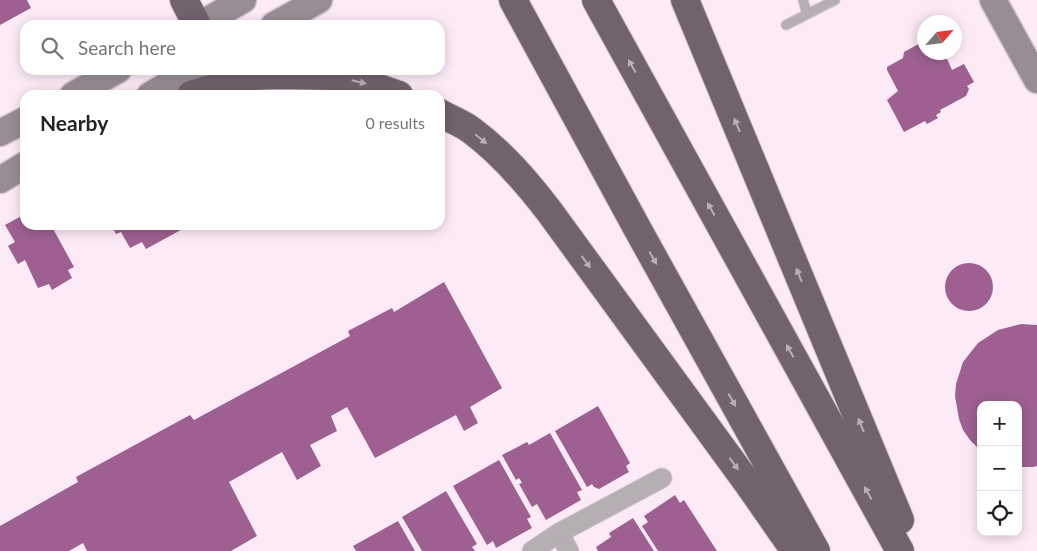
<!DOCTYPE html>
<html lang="en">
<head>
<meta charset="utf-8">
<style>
	:root { --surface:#fff; --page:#f6f6f6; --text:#222; --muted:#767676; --line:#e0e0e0 }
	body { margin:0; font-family:Lato,sans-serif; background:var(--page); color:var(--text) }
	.controls { position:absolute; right:15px; bottom:15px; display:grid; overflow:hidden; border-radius:10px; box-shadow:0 2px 12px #0003 }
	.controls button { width:45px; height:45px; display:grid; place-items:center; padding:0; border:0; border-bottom:1px solid var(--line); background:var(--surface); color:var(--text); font:25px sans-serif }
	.compass { position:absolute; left:917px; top:15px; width:45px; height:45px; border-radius:50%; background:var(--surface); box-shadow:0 2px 12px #0003; rotate:62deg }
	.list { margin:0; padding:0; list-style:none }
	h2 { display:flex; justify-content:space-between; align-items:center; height:65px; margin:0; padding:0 20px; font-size:21px }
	h2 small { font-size:16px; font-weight:400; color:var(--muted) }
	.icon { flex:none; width:28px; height:28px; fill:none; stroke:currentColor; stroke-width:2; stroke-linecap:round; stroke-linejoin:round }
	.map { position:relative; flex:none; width:1037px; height:551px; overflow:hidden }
	.search { position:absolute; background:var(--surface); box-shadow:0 2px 12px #0003; left:20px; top:20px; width:425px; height:55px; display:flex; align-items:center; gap:12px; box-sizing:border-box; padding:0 18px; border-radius:15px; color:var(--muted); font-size:19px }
	.panel { position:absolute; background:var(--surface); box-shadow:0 2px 12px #0003; left:20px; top:90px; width:425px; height:140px; border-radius:15px }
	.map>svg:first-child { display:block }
	.building { fill:#9d6090 }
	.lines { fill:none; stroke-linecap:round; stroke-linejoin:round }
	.service-casing { stroke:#d5c5d0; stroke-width:11 }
	.minor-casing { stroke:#d5c5d0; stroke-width:21 }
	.secondary-casing { stroke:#d5c5d0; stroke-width:29 }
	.motorway-casing { stroke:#d5c5d0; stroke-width:30 }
	.service { stroke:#b5aeb3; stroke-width:9 }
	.minor { stroke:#b5aeb3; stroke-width:19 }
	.secondary { stroke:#988d95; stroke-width:26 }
	.motorway { stroke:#71626d; stroke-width:28 }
	.oneway { fill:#b8b0b6 }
</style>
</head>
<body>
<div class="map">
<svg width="1037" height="551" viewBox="0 0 1037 551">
	<rect width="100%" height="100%" fill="#fceaf7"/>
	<!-- building -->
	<g class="building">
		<path d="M0,0H27L31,8L0,25Z"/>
		<path d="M924,41V52H944L952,70L964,64L974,82L967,86L969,89L966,96L940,110L941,112L936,115L938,118L927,124L925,121L904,132L887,100L898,91L887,70V67L903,58L904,52Z"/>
		<path d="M25,214V225H51L74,267L68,270L72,278L52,290L49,284L38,288L25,260L18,264L8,246L15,242L5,225Z"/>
		<path d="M111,225H190L146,249L142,242L130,248L121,232L116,234Z"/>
		<circle cx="969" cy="287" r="24"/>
		<path d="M444,282L502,388L470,407L478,423L464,431L456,415L375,458L347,407L331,416L337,431L310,445L321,466L297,480L282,452L229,482L257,536L231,551H87L83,543L69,551H0V526L78,482L76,477L190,415L194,420L350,336L348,331L392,308L394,312Z"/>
		<path d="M1021,324L1037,325V466L1033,467H1018V405H981V451L970,440L963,430L959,419L955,396L956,384L963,362L978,343L998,330Z"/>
		<path d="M598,406L630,463L626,466L629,472L599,489L594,487L592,484L587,487L555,431Z"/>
		<path d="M550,433L582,490L577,492L581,500L546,520L537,504L532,507L519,484L522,483L519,478L516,480L502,455L527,442L529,445Z"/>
		<path d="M499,460L531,517L527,519L532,528L496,548L493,541L487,545L453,486Z"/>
		<path d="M446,491L477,544L472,547L475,551H422L402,517Z"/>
		<path d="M675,495L680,503L684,500L717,551H658L642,526L648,522L644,516Z"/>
		<path d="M633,518L654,551H598L596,547L611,537L609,533Z"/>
		<path d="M398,521L415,551H356L353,546Z"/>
	</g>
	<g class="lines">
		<!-- service casing -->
		<g class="service-casing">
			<g id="service">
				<path d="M803,0L807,14"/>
				<path d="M786,25L835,0"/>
			</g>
		</g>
		<!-- minor casing -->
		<g class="minor-casing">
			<g id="minor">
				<path d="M559,533L569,551"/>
				<path d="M532,551L559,533L662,478"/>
			</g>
		</g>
		<!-- secondary casing -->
		<g class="secondary-casing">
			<g id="secondary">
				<path d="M993,0L1037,80"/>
				<path d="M199,25L243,0"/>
				<path d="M274,25L319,0"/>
				<path d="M73,95L118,70"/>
				<path d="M150,95L194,70"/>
				<path d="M0,133L25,120"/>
				<path d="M0,180L25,165"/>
			</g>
		</g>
		<!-- motorway casing -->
		<g class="motorway-casing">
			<g id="motorway">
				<path d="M184,0L197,25"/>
				<path d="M513,0L637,228L816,551"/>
				<path d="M596,0L900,551"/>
				<path d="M685,0L900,520"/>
				<path d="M191,95L253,76L278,75L331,76L370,85L399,95"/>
				<path d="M440,113C450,119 462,123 471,130C502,153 526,181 549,211L749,485L795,551"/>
			</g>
		</g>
		<!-- service -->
		<use href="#service" class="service"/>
		<!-- minor -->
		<use href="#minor" class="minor"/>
		<!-- secondary -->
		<use href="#secondary" class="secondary"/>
		<!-- motorway -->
		<use href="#motorway" class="motorway"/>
	</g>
	<!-- one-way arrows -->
	<defs><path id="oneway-solid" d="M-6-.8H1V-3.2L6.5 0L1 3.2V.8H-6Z" transform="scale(1.25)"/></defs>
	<g class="oneway">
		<use href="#oneway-solid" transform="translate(632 66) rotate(-119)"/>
		<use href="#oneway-solid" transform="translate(359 82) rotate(13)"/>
		<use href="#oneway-solid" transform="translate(737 125) rotate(-112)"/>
		<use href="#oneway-solid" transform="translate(481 139) rotate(39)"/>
		<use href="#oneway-solid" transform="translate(711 209) rotate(-119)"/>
		<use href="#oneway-solid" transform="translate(653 258) rotate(61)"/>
		<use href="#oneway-solid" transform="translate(586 262) rotate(54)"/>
		<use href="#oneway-solid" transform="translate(799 275) rotate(-112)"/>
		<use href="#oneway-solid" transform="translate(790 351) rotate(-119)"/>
		<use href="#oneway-solid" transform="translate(732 400) rotate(61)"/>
		<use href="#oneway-solid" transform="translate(861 425) rotate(-112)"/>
		<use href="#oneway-solid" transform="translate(734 464) rotate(54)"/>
		<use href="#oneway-solid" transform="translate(868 493) rotate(-119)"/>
	</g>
</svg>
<div class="controls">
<button>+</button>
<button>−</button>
<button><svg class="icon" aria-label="locate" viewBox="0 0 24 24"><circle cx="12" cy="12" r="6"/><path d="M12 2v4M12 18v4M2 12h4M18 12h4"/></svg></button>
</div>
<svg class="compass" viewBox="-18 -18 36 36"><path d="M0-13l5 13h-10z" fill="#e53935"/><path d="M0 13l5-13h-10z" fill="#767676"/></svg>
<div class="search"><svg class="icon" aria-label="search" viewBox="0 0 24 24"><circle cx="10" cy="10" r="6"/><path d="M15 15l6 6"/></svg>Search here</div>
<section class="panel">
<h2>Nearby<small>0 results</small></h2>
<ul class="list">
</ul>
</section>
</div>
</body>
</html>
